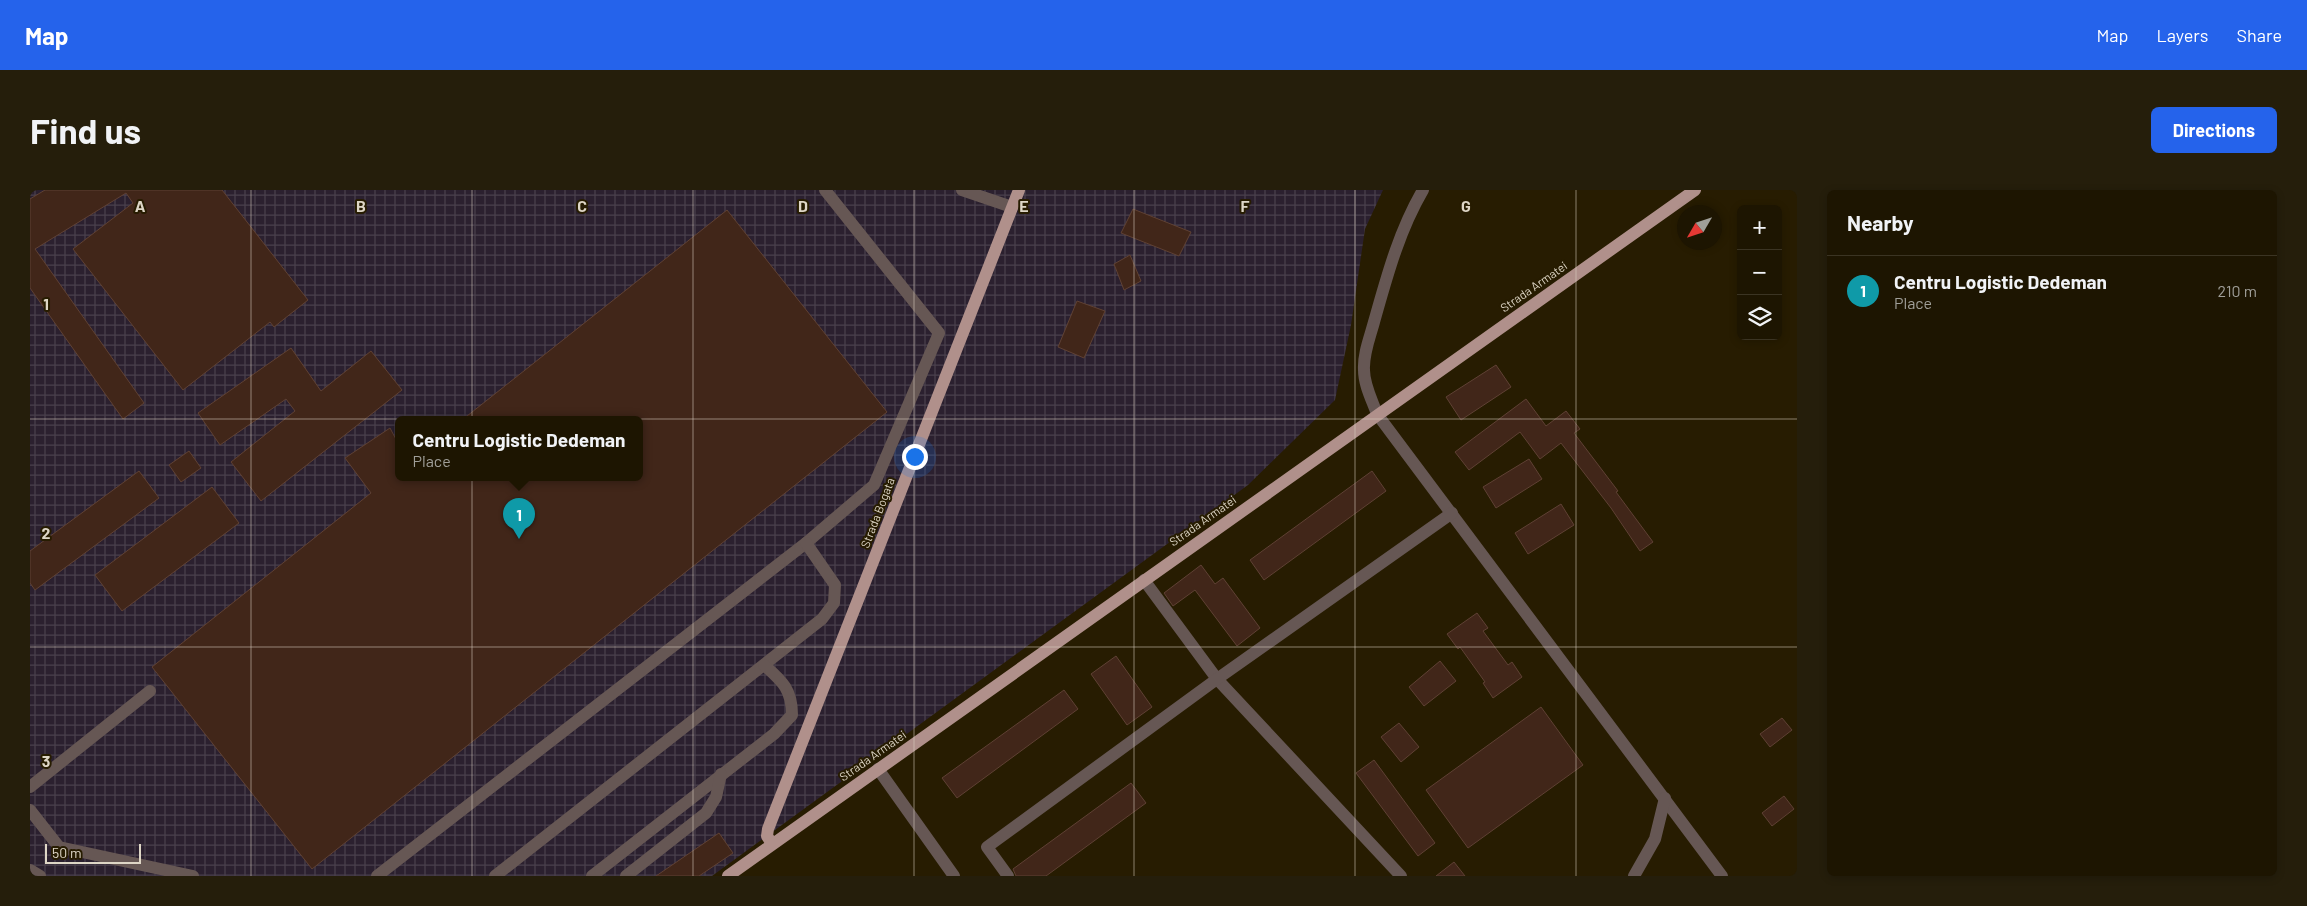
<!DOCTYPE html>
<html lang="en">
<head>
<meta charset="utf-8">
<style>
	:root { --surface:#1d1501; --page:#251e0b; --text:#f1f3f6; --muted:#a09f99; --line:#3b3423; --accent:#2563eb }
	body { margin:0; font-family:Barlow,sans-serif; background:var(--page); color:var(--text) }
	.controls { position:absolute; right:15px; top:15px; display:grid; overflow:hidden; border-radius:8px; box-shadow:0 2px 8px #0003 }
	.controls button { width:45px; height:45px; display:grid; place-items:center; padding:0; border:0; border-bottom:1px solid var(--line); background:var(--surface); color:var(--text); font:25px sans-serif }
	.compass { position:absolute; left:1647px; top:15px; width:45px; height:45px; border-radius:50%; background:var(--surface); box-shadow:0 2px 8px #0003; rotate:231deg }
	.scale { position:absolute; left:15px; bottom:12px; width:96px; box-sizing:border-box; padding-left:5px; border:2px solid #ded6c6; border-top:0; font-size:14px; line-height:18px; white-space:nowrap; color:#ded6c6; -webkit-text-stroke:4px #271c01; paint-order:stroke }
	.you { position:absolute; left:884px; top:266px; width:18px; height:18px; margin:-12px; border:4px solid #fff; border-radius:50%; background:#1a73e8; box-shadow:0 0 0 8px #1a73e833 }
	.badge { display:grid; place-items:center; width:32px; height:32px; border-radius:50%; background:var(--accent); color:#fff; font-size:16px; font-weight:700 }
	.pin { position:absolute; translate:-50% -41px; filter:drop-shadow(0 1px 2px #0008) }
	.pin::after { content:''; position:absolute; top:26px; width:18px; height:15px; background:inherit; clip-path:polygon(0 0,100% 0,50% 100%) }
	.popup { position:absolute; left:365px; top:226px; width:248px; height:65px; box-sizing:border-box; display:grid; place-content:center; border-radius:8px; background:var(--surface); filter:drop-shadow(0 1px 4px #0005); font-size:16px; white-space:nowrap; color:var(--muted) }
	.popup b { font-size:19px; color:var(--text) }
	.popup::after { content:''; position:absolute; left:50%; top:100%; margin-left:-10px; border:10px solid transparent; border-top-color:var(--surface) }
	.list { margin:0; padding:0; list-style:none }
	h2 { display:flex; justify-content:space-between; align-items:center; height:65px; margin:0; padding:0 20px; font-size:21px }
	h2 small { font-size:16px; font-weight:400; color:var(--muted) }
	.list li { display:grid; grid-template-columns:32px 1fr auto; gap:15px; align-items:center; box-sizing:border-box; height:70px; padding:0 20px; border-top:1px solid var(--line) }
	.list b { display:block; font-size:19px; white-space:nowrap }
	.list p { margin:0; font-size:16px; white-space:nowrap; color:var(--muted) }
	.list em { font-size:16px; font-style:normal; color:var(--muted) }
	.icon { flex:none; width:28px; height:28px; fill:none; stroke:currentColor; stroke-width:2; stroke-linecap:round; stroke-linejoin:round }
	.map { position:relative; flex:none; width:1767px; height:686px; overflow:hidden; border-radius:8px }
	header { display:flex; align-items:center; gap:30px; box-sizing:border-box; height:70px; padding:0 25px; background:var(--accent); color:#fff }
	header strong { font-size:24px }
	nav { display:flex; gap:28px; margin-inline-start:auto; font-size:18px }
	.intro { display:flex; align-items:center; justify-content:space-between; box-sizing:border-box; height:120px; padding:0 30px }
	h1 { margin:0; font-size:35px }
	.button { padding:12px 22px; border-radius:8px; background:var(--accent); color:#fff; font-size:18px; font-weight:700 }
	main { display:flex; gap:30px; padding:0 30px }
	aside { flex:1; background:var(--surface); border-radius:8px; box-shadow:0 2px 8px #0003 }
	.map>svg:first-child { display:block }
	.industrial { fill:url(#industrial-grid); fill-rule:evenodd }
	.building { fill:#412619; stroke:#5f4134 }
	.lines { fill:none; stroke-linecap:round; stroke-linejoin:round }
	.minor { stroke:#665754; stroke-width:12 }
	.major { stroke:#b0908b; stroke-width:12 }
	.grid { fill:none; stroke:#ded6c6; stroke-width:1; stroke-opacity:0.55 }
	.labels { text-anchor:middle; stroke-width:4; stroke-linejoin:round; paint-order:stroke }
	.street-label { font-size:12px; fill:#ded6c6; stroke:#271c01 }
	.grid-label { font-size:16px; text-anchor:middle; font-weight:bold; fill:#ded6c6; stroke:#271c01; stroke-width:4; stroke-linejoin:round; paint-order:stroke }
</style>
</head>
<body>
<header>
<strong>Map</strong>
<nav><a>Map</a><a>Layers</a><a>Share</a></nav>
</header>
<div class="intro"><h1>Find us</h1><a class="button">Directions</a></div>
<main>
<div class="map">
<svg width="1767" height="686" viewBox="0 0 1767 686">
	<defs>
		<pattern id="industrial-grid" width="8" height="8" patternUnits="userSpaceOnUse" patternTransform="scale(1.25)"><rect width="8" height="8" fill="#2b202f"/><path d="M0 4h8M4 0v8" fill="none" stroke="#49404c"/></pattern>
	</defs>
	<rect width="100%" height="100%" fill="#271c01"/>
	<!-- industrial -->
	<path class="industrial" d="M0,0H1353L1335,39L1321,135L1305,210L1218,295L682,686H0ZM369,230H609V288H369Z"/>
	<!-- building -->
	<g class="building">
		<path d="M15,0H192L278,110L244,137L240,132L153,200L43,59L103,13L96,3L5,59L114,213L93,229L0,98V9Z"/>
		<path d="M1103,19L1161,42L1149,66L1091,43Z"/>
		<path d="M697,20L857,222L282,679L122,477L341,303L315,268L360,238L369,255V288H609V230H432Z"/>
		<path d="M1100,65L1111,91L1094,100L1084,74Z"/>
		<path d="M1047,111L1075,121L1054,168L1028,157Z"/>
		<path d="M261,158L291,201L341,161L372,200L231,311L201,272L265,221L256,209L190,255L168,223Z"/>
		<path d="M1466,175L1481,197L1431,230L1416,207Z"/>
		<path d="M1496,209L1516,236L1536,221L1550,239L1544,243L1588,301L1586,302L1623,352L1610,361L1581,318L1531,253L1510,269L1490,242L1439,280L1425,262Z"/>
		<path d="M159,261L171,278L151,292L139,275Z"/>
		<path d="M1499,269L1512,289L1466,318L1453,297Z"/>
		<path d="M109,281L129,308L5,400L0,393V361Z"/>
		<path d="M1342,281L1356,301L1234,390L1220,370Z"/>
		<path d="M182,297L209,333L92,421L65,385Z"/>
		<path d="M1531,314L1544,335L1498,364L1485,343Z"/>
		<path d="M1171,375L1185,394L1193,388L1230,438L1207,456L1165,400L1143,416L1134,403Z"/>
		<path d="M1447,423L1458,438L1453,441L1478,475L1482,472L1492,487L1463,508L1453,493L1455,492L1430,457L1428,459L1417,444Z"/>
		<path d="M1086,466L1122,517L1097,535L1061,484Z"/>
		<path d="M1410,471L1426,491L1394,516L1379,497Z"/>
		<path d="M1034,500L1048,519L927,608L912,588Z"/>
		<path d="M1511,517L1553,575L1438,658L1396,600Z"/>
		<path d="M1752,528L1762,540L1740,557L1730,544Z"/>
		<path d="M1369,533L1389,557L1371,572L1351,547Z"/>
		<path d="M1344,570L1405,653L1388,666L1326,583Z"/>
		<path d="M1101,593L1116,613L1016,686H986L983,679Z"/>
		<path d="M1754,606L1764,619L1742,636L1732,623Z"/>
		<path d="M689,643L703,663L669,686H626Z"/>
		<path d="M1424,672L1435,686H1406Z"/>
	</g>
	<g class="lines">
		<!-- minor -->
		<g class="minor">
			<path d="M932,0L982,17"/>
			<path d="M1393,0C1369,41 1357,86 1344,132C1340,147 1333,164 1334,180C1334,195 1342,210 1347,224L1692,686"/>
			<path d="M1114,390L1187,489L1371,686"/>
			<path d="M848,579L924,686"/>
			<path d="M0,597L120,501"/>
			<path d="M0,620L29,657L163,686"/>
			<path d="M0,680L10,686"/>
			<path d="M347,686L776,353L844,295L909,143L795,0"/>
			<path d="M465,686L792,429L804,413L805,395L776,353"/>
			<path d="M562,686L744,544L762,525C762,499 752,491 734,475"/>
			<path d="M596,686L676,623L686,607L691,584"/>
			<path d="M978,686L957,657L1187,489L1422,323"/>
			<path d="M1604,686L1625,649L1635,608"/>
		</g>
		<!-- major -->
		<g class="major">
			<path d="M742,654L737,646L738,639L989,0"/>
			<path d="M698,686L1665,0"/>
		</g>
	</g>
	<!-- grid -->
	<path class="grid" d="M221,0V686M442,0V686M663,0V686M884,0V686M1104,0V686M1325,0V686M1546,0V686M0,229H1767M0,457H1767"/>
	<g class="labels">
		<!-- street labels -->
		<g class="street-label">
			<text transform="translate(1504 97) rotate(-35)" y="4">Strada Armatei</text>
			<text transform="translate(848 323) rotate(-69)" y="4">Strada Bogata</text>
			<text transform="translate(1173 331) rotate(-35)" y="4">Strada Armatei</text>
			<text transform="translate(843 566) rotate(-35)" y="4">Strada Armatei</text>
		</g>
	</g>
	<g class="grid-label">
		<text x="110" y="22">A</text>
		<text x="331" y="22">B</text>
		<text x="552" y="22">C</text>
		<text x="773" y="22">D</text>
		<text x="994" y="22">E</text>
		<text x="1215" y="22">F</text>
		<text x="1436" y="22">G</text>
		<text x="16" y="120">1</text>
		<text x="16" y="349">2</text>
		<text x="16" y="577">3</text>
	</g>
</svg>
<div class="controls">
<button>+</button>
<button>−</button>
<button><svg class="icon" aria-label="layers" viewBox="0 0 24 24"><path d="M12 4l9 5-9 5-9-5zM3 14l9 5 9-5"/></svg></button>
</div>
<svg class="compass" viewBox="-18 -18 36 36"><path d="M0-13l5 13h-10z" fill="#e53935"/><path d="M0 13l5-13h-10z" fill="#a09f99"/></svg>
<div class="scale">50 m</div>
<div class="you"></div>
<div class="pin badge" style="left:489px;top:349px;background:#0f9aa8">1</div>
<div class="popup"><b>Centru Logistic Dedeman</b>Place</div>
</div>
<aside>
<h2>Nearby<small></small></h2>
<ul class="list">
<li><span class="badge" style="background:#0f9aa8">1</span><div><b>Centru Logistic Dedeman</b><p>Place</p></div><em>210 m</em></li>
</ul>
</aside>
</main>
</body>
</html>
